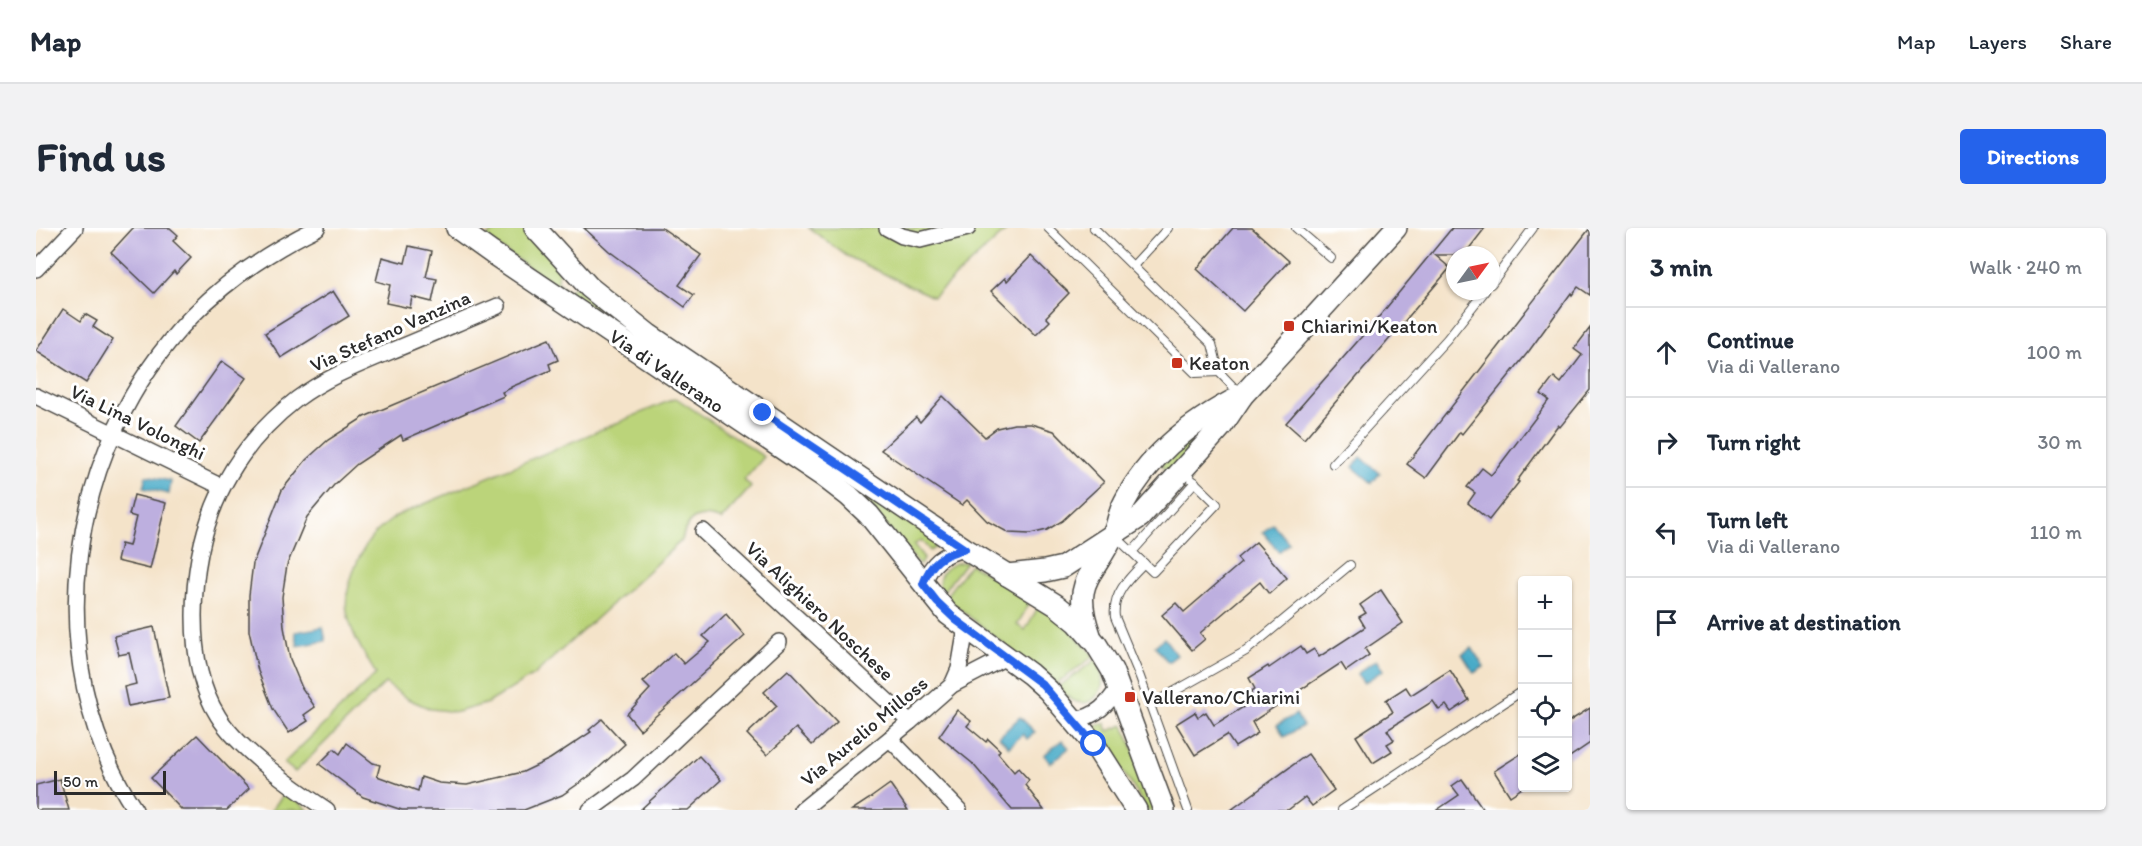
<!DOCTYPE html>
<html lang="en">
<head>
<meta charset="utf-8">
<style>
	:root { --surface:#fff; --page:#f2f2f3; --text:#1f2937; --muted:#747a83; --line:#e0e1e3; --accent:#2563eb }
	body { margin:0; font-family:Itim,sans-serif; background:var(--page); color:var(--text) }
	.controls { position:absolute; right:18px; bottom:18px; display:grid; overflow:hidden; border-radius:6px; box-shadow:0 2px 4px #0004 }
	.controls button { width:54px; height:54px; display:grid; place-items:center; padding:0; border:0; border-bottom:2px solid var(--line); background:var(--surface); color:var(--text); font:30px sans-serif }
	.compass { position:absolute; left:1410px; top:18px; width:54px; height:54px; border-radius:50%; background:var(--surface); box-shadow:0 2px 4px #0004; rotate:57deg }
	.scale { position:absolute; left:18px; bottom:15px; width:112px; box-sizing:border-box; padding-left:6px; border:3px solid #2b2b2b; border-top:0; font-size:16px; line-height:21px; white-space:nowrap; color:#2b2b2b; -webkit-text-stroke:4px #fff; paint-order:stroke }
	.stop { position:absolute; width:18px; height:18px; margin:-14px; border:4px solid #2563eb; border-radius:50%; background:#fff }
	.stop.end { background:#2563eb; border-color:#fff; box-shadow:0 2px 6px #0008 }
	.list { margin:0; padding:0; list-style:none }
	h2 { display:flex; justify-content:space-between; align-items:center; height:78px; margin:0; padding:0 24px; font-size:26px }
	h2 small { font-size:20px; font-weight:400; color:var(--muted) }
	.list li { display:grid; grid-template-columns:39px 1fr auto; gap:18px; align-items:center; box-sizing:border-box; height:90px; padding:0 24px; border-top:2px solid var(--line) }
	.list b { display:block; font-size:22px; white-space:nowrap }
	.list p { margin:0; font-size:20px; white-space:nowrap; color:var(--muted) }
	.list em { font-size:20px; font-style:normal; color:var(--muted) }
	.icon { flex:none; width:33px; height:33px; fill:none; stroke:currentColor; stroke-width:2; stroke-linecap:round; stroke-linejoin:round }
	.map { position:relative; flex:none; width:1554px; height:582px; overflow:hidden; border-radius:6px }
	header { display:flex; align-items:center; gap:36px; box-sizing:border-box; height:84px; padding:0 30px; background:var(--surface); border-bottom:2px solid var(--line) }
	header strong { font-size:28px }
	nav { display:flex; gap:33px; margin-inline-start:auto; font-size:21px }
	.intro { display:flex; align-items:center; justify-content:space-between; box-sizing:border-box; height:144px; padding:0 36px }
	h1 { margin:0; font-size:42px }
	.button { padding:15px 27px; border-radius:6px; background:var(--accent); color:#fff; font-size:21px; font-weight:700 }
	main { display:flex; gap:36px; padding:0 36px }
	aside { flex:1; background:var(--surface); border-radius:6px; box-shadow:0 2px 4px #0004 }
	.map>svg:first-child { display:block }
	.green { fill:#bbd47a; stroke:#738052; stroke-width:1.5 }
	.water { fill:#48abc8; stroke:#3a6b7a; stroke-width:1.5 }
	.building { fill:#bdafdf }
	.lines { fill:none; stroke-linecap:round; stroke-linejoin:round }
	.lane-casing { stroke:#494743; stroke-width:10 }
	.street-casing { stroke:#494743; stroke-width:18 }
	.secondary-casing { stroke:#494743; stroke-width:24 }
	.lane { stroke:#fff; stroke-width:8 }
	.street { stroke:#fff; stroke-width:15 }
	.secondary { stroke:#fff; stroke-width:21 }
	.route { stroke:#2563eb; stroke-width:8 }
	.poi-dot { fill:#c8321e; stroke:#fff; stroke-width:2 }
	.labels { text-anchor:middle; stroke-width:6; stroke-linejoin:round; paint-order:stroke }
	.poi-label { font-size:20px; fill:#2b2b2b; stroke:#fff; text-anchor:start }
	.street-label { font-size:20px; fill:#2b2b2b; stroke:#fff }
</style>
</head>
<body>
<header>
<strong>Map</strong>
<nav><a>Map</a><a>Layers</a><a>Share</a></nav>
</header>
<div class="intro"><h1>Find us</h1><a class="button">Directions</a></div>
<main>
<div class="map">
<svg width="1554" height="582" viewBox="0 0 1554 582">
	<rect width="100%" height="100%" fill="#fff"/>
	<filter id="ink" filterUnits="userSpaceOnUse"><feTurbulence type="fractalNoise" baseFrequency=".0167" numOctaves="2"/><feDisplacementMap in="SourceGraphic" scale="12" xChannelSelector="R" yChannelSelector="G"/><feConvolveMatrix kernelMatrix="1 2 1 2 8 2 1 2 1" color-interpolation-filters="sRGB"/></filter>
	<filter id="wash" filterUnits="userSpaceOnUse"><feTurbulence type="fractalNoise" baseFrequency=".008" numOctaves="4" result="noise"/><feDisplacementMap in="SourceGraphic" scale="24" xChannelSelector="R" yChannelSelector="G"/><feGaussianBlur stdDeviation="1.35" result="paint"/><feColorMatrix in="noise" values="0 0 0 0 0 0 0 0 0 0 0 0 0 0 0 0 0 1.4 0 .05"/><feComposite in="paint" operator="in"/></filter>
	<g filter="url(#wash)">
		<rect width="100%" height="100%" fill="#f4e3c9"/>
		<!-- green -->
		<g class="green">
			<path d="M463,0H488L523,40L522,54L532,63L539,58L608,115L449,10Z"/>
			<path d="M773,0H973L897,69L811,28Z"/>
			<path d="M640,170L728,229L708,252L715,259L685,292C664,284 651,288 646,312L498,447L452,475L421,484L395,481L372,471L349,455L259,544L248,535L340,446C328,425 315,407 311,383C307,364 323,324 336,309C342,301 352,295 360,288Z"/>
			<path d="M1171,201L1135,246L1125,237L1143,219Z"/>
			<path d="M810,252L905,315L894,323L885,312L878,317L888,330L884,337Z"/>
			<path d="M930,334L906,365C897,347 912,334 930,334Z"/>
			<path d="M934,336L996,371L981,397L989,402L1004,376L1020,386L1058,428L1019,457L909,369Z"/>
			<path d="M1061,431C1068,449 1071,462 1054,474C1038,477 1032,470 1022,459Z"/>
			<path d="M1069,495L1072,503L1088,497L1120,582H1111L1094,554L1056,499Z"/>
			<path d="M250,564L272,582H235Z"/>
		</g>
		<!-- water -->
		<g class="water">
			<path d="M1325,229L1344,245L1336,255L1317,239Z"/>
			<path d="M110,248L135,253L133,266L107,260Z"/>
			<path d="M1237,296L1253,315L1243,324L1227,304Z"/>
			<path d="M287,399L290,413L262,418L259,404Z"/>
			<path d="M1128,410L1141,427L1132,434L1119,418Z"/>
			<path d="M1436,420L1448,439L1438,445L1426,426Z"/>
			<path d="M1340,432L1347,442L1328,455L1321,446Z"/>
			<path d="M1260,486L1267,498L1248,509L1241,497Z"/>
			<path d="M984,489L999,504L991,511L987,506L973,519L963,509Z"/>
			<path d="M1026,512L1033,520L1015,535L1008,527Z"/>
		</g>
		<g id="blocks">
			<!-- building -->
			<g class="building">
				<path d="M97,0H134L142,7L137,13L155,30L140,46L138,43L118,65L75,24Z"/>
				<path d="M548,0H626L665,27L643,57L658,67L649,79L573,23Z"/>
				<path d="M1197,0H1216L1253,33L1207,83L1161,41Z"/>
				<path d="M1416,0H1449L1428,27H1399L1414,40L1268,211L1250,195L1342,90Z"/>
				<path d="M1554,0V67L1542,59L1536,67L1535,65L1493,123L1426,206L1424,204L1390,250L1371,236Z"/>
				<path d="M373,18L396,23L390,49L401,51L396,74L376,69L374,80L350,75L354,57L340,53L346,29L369,35Z"/>
				<path d="M995,28L1033,65L1010,89L1014,93L1000,107L955,63L969,50L971,53Z"/>
				<path d="M297,63L313,88L245,130L229,105Z"/>
				<path d="M27,81L45,93L49,86L61,93L57,99L77,112L50,155L0,123Z"/>
				<path d="M1554,100V162L1524,199L1522,197L1481,253L1483,254L1453,292L1432,275L1439,265L1431,259L1446,240L1455,247L1463,238L1513,172L1505,166L1518,149L1525,155L1546,127L1538,121Z"/>
				<path d="M513,111L522,132L513,136L515,142L475,159V160L466,164L468,168L427,186L367,212L365,207L321,236L298,257L271,289L251,337L246,369L248,399L254,431L266,460L279,479L268,487L272,493L253,505L237,481L222,443L213,403V367L217,335L246,262L270,232L292,212L328,189Z"/>
				<path d="M186,133L210,150L163,215L140,198Z"/>
				<path d="M907,168L949,209L961,200L978,196H995L1018,203L1068,254L1026,293L1011,302L994,306L973,305L951,293L931,272L926,277L845,222L880,189L884,194Z"/>
				<path d="M98,267L130,275L114,341L81,333L85,316L93,318L100,289L93,287Z"/>
				<path d="M1220,314L1251,350L1233,366L1224,354L1164,405L1169,411L1156,422L1126,387L1140,375L1148,384L1205,335L1201,330Z"/>
				<path d="M1345,362L1367,395L1329,421L1333,427L1310,443L1305,435L1216,494L1222,505L1199,519L1191,507L1159,527L1140,496L1159,484L1162,489L1170,484L1178,497L1219,472L1214,464L1219,461L1213,450L1232,438L1233,440L1265,418L1270,426L1278,421L1283,429L1329,399L1323,389L1330,385L1324,377Z"/>
				<path d="M690,386L709,408L604,502L591,486L614,461L607,454L638,425L648,436L674,414L667,408Z"/>
				<path d="M118,399L133,470L92,478L88,459L100,456L93,425L83,427L78,408Z"/>
				<path d="M752,442L801,494L776,517L760,500L731,527L711,506L741,478L728,464Z"/>
				<path d="M1414,442L1433,472L1415,484L1410,477L1403,482L1397,473L1351,502L1358,512L1351,516L1356,523L1337,535L1320,508L1357,484L1350,472L1370,459L1375,467Z"/>
				<path d="M1554,480V515L1532,530V494Z"/>
				<path d="M921,482L935,493L931,498L950,514L952,511L964,522L962,525L978,544L982,540L993,552L989,557L1008,582H976L936,535L903,508Z"/>
				<path d="M566,491L589,516L555,547L526,567L488,582H366L327,569L283,536L298,521L304,526L311,515L337,535L344,537L341,548L382,563L385,549L403,555L431,557L487,544L514,531L555,504L553,502Z"/>
				<path d="M161,507L213,561L191,582H146L115,550Z"/>
				<path d="M1486,525V560L1474,568L1458,543Z"/>
				<path d="M1272,526L1298,562L1276,578L1269,569L1252,582H1195Z"/>
				<path d="M663,528L685,552L652,582H604Z"/>
				<path d="M24,551L33,582H0V557Z"/>
				<path d="M1426,551L1448,582H1401L1423,567L1416,558Z"/>
				<path d="M854,556L872,582H816L833,571Z"/>
			</g>
		</g>
	</g>
	<g filter="url(#ink)">
		<use href="#blocks" fill-opacity="0" stroke="#494743" stroke-width="1.5"/>
		<g class="lines">
			<!-- lane casing -->
			<g class="lane-casing">
				<g id="lane">
					<path d="M1012,0L1159,145L1183,144"/>
					<path d="M1058,0L1176,116L1183,144L1205,167"/>
					<path d="M1260,0L1295,30"/>
					<path d="M1097,38L1132,0"/>
					<path d="M1455,56L1497,0"/>
					<path d="M1297,236L1411,111L1449,63"/>
					<path d="M1078,307L1117,344L1181,276L1147,243"/>
					<path d="M1096,324L1159,254"/>
					<path d="M1108,335C1093,350 1076,366 1079,389L1104,449L1152,582"/>
					<path d="M1114,477L1210,423L1314,337"/>
					<path d="M1306,582L1486,463"/>
				</g>
			</g>
			<!-- street casing -->
			<g class="street-casing">
				<g id="street">
					<path d="M851,0L866,8L884,12L932,0"/>
					<path d="M0,41L39,0"/>
					<path d="M0,168L186,259"/>
					<path d="M667,303L874,494"/>
					<path d="M887,356C896,334 906,326 929,321"/>
					<path d="M916,457L923,441L930,400"/>
					<path d="M1039,492C1061,488 1071,477 1083,459"/>
					<path d="M854,511L923,582"/>
					<path d="M99,582C0,432 31,217 156,88C191,52 236,22 281,0"/>
					<path d="M291,582C259,561 201,520 182,488C163,458 158,423 158,388C158,300 190,226 261,171C289,150 322,137 353,124C390,109 426,93 462,78"/>
					<path d="M554,582L597,551L743,414"/>
					<path d="M766,582L874,494L916,457L970,429"/>
				</g>
			</g>
			<!-- secondary casing -->
			<g class="secondary-casing">
				<g id="secondary">
					<path d="M421,0L456,25L787,248L813,268L833,287L912,386L994,446L1012,462L1058,516L1100,582"/>
					<path d="M499,0L553,59L613,107L929,321L1020,377L1041,394L1060,416L1076,442L1128,582"/>
					<path d="M971,347L1009,343L1027,339L1104,289L1185,199L1206,168L1360,0"/>
					<path d="M1054,407C1034,351 1058,350 1078,305C1082,295 1083,284 1088,275C1113,226 1158,192 1206,168"/>
				</g>
			</g>
			<!-- lane -->
			<use href="#lane" class="lane"/>
			<!-- street -->
			<use href="#street" class="street"/>
			<!-- secondary -->
			<use href="#secondary" class="secondary"/>
		</g>
	</g>
	<g class="lines" filter="url(#ink)">
		<!-- route -->
		<path class="route" d="M727,185L929,321C906,326 895,334 887,356L901,374L920,392L1006,456L1058,516"/>
	</g>
	<!-- markers -->
	<g class="poi-dot">
		<rect x="1247" y="92" width="12" height="12" rx="3"/>
		<rect x="1135" y="129" width="12" height="12" rx="3"/>
		<rect x="1088" y="463" width="12" height="12" rx="3"/>
	</g>
	<g class="labels">
		<!-- poi labels -->
		<g class="poi-label">
			<text x="1265" y="105">Chiarini/Keaton</text>
			<text x="1153" y="142">Keaton</text>
			<text x="1106" y="476">Vallerano/Chiarini</text>
		</g>
		<!-- street labels -->
		<g class="street-label">
			<text transform="translate(354 103) rotate(-24)" y="7">Via Stefano Vanzina</text>
			<text transform="translate(631 143) rotate(34)" y="7">Via di Vallerano</text>
			<text transform="translate(102 194) rotate(26)" y="7">Via Lina Volonghi</text>
			<text transform="translate(784 383) rotate(43)" y="7">Via Alighiero Noschese</text>
			<text transform="translate(828 503) rotate(-40)" y="7">Via Aurelio Milloss</text>
		</g>
	</g>
</svg>
<div class="controls">
<button>+</button>
<button>−</button>
<button><svg class="icon" aria-label="locate" viewBox="0 0 24 24"><circle cx="12" cy="12" r="6"/><path d="M12 2v4M12 18v4M2 12h4M18 12h4"/></svg></button>
<button><svg class="icon" aria-label="layers" viewBox="0 0 24 24"><path d="M12 4l9 5-9 5-9-5zM3 14l9 5 9-5"/></svg></button>
</div>
<svg class="compass" viewBox="-18 -18 36 36"><path d="M0-13l5 13h-10z" fill="#e53935"/><path d="M0 13l5-13h-10z" fill="#747a83"/></svg>
<div class="scale">50 m</div>
<div class="stop" style="left:1058px;top:516px"></div>
<div class="stop end" style="left:727px;top:185px"></div>
</div>
<aside>
<h2>3 min<small>Walk · 240 m</small></h2>
<ul class="list">
<li><svg class="icon" aria-label="ahead" viewBox="0 0 24 24"><path d="M12 20V5M6 11l6-6 6 6"/></svg><div><b>Continue</b><p>Via di Vallerano</p></div><em>100 m</em></li>
<li><svg class="icon" aria-label="right" viewBox="0 0 24 24"><path d="M7 20v-9h11M14 6l5 5-5 5"/></svg><div><b>Turn right</b></div><em>30 m</em></li>
<li><svg class="icon" aria-label="left" viewBox="0 0 24 24"><path d="M17 20v-9H6M10 6l-5 5 5 5"/></svg><div><b>Turn left</b><p>Via di Vallerano</p></div><em>110 m</em></li>
<li><svg class="icon" aria-label="arrive" viewBox="0 0 24 24"><path d="M6 21V4h12l-3 4 3 4H6"/></svg><div><b>Arrive at destination</b></div></li>
</ul>
</aside>
</main>
</body>
</html>
